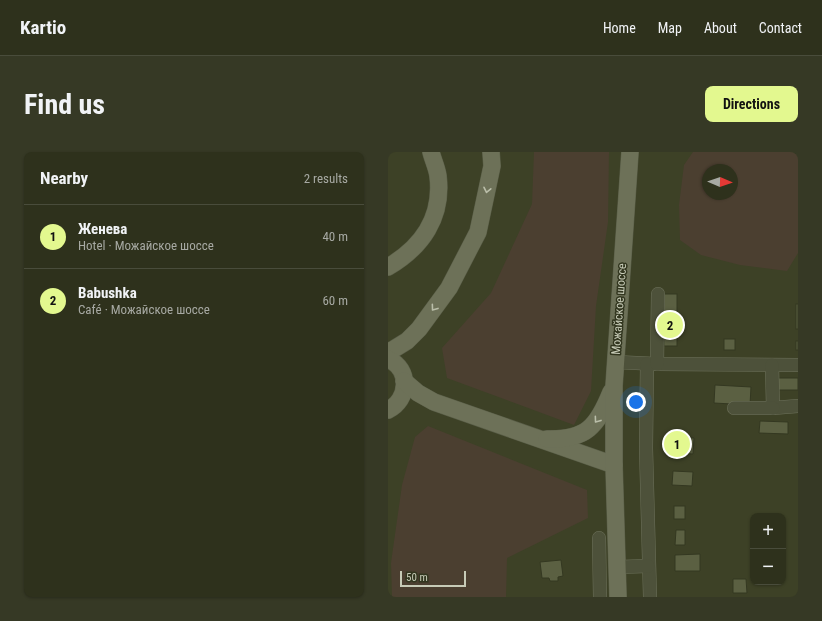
<!DOCTYPE html>
<html lang="en">
<head>
<meta charset="utf-8">
<style>
	:root { --surface:#2e311c; --page:#363925; --text:#f1f3f6; --muted:#a7a9a3; --line:#494c3b; --accent:#e3f88f }
	body { margin:0; font-family:"Roboto Condensed",sans-serif; background:var(--page); color:var(--text) }
	.controls { position:absolute; right:12px; bottom:12px; display:grid; overflow:hidden; border-radius:8px; box-shadow:0 1px 3px #0004 }
	.controls button { width:36px; height:36px; display:grid; place-items:center; padding:0; border:0; border-bottom:1px solid var(--line); background:var(--surface); color:var(--text); font:20px sans-serif }
	.compass { position:absolute; left:314px; top:12px; width:36px; height:36px; border-radius:50%; background:var(--surface); box-shadow:0 1px 3px #0004; rotate:92deg }
	.scale { position:absolute; left:12px; bottom:10px; width:66px; box-sizing:border-box; padding-left:4px; border:2px solid #c7cbb7; border-top:0; font-size:11px; line-height:14px; white-space:nowrap; color:#c7cbb7; -webkit-text-stroke:3px #32361f; paint-order:stroke }
	.you { position:absolute; left:248px; top:250px; width:14px; height:14px; margin:-10px; border:3px solid #fff; border-radius:50%; background:#1a73e8; box-shadow:0 0 0 6px #1a73e833 }
	.badge { display:grid; place-items:center; width:26px; height:26px; border-radius:50%; background:var(--accent); color:#111; font-size:13px; font-weight:700 }
	.pin { position:absolute; translate:-50% -50%; border:2px solid #fff; box-shadow:0 1px 4px #0006 }
	.list { margin:0; padding:0; list-style:none }
	h2 { display:flex; justify-content:space-between; align-items:center; height:52px; margin:0; padding:0 16px; font-size:17px }
	h2 small { font-size:13px; font-weight:400; color:var(--muted) }
	.list li { display:grid; grid-template-columns:26px 1fr auto; gap:12px; align-items:center; box-sizing:border-box; height:64px; padding:0 16px; border-top:1px solid var(--line) }
	.list b { display:block; font-size:15px; white-space:nowrap }
	.list p { margin:0; font-size:13px; white-space:nowrap; color:var(--muted) }
	.list em { font-size:13px; font-style:normal; color:var(--muted) }
	.map { position:relative; flex:none; width:410px; height:445px; overflow:hidden; border-radius:8px }
	header { display:flex; align-items:center; gap:24px; box-sizing:border-box; height:56px; padding:0 20px; background:var(--surface); border-bottom:1px solid var(--line) }
	header strong { font-size:19px }
	nav { display:flex; gap:22px; margin-inline-start:auto; font-size:14px }
	.intro { display:flex; align-items:center; justify-content:space-between; box-sizing:border-box; height:96px; padding:0 24px }
	h1 { margin:0; font-size:28px }
	.button { padding:10px 18px; border-radius:8px; background:var(--accent); color:#111; font-size:14px; font-weight:700 }
	main { display:flex; gap:24px; padding:0 24px }
	aside { flex:1; background:var(--surface); border-radius:8px; box-shadow:0 1px 3px #0004 }
	.map>svg:first-child { display:block }
	.green { fill:#4b3f30; fill-rule:evenodd }
	.building { fill:#5b6042; stroke:#343821 }
	.lines { fill:none; stroke-linecap:round; stroke-linejoin:round }
	.minor-casing { stroke:#6d715b; stroke-width:14 }
	.major-casing { stroke:#595d47; stroke-width:18 }
	.minor { stroke:#4d513a; stroke-width:13 }
	.major { stroke:#6d7158; stroke-width:17 }
	.oneway { stroke:#babea9 }
	.labels { text-anchor:middle; stroke-width:3; stroke-linejoin:round; paint-order:stroke }
	.street-label { font-size:12px; fill:#c7cbb7; stroke:#32361f }
</style>
</head>
<body>
<header>
<strong>Kartio</strong>
<nav><a>Home</a><a>Map</a><a>About</a><a>Contact</a></nav>
</header>
<div class="intro"><h1>Find us</h1><a class="button">Directions</a></div>
<main>
<aside>
<h2>Nearby<small>2 results</small></h2>
<ul class="list">
<li><span class="badge">1</span><div><b>Женева</b><p>Hotel · Можайское шоссе</p></div><em>40 m</em></li>
<li><span class="badge">2</span><div><b>Babushka</b><p>Café · Можайское шоссе</p></div><em>60 m</em></li>
</ul>
</aside>
<div class="map">
<svg width="410" height="445" viewBox="0 0 410 445">
	<rect width="100%" height="100%" fill="#3d4126"/>
	<!-- green -->
	<g class="green">
		<path d="M146,0H221L220,70L208,154L203,239L186,273L59,226L54,196L103,141L144,52Z"/>
		<path d="M305,0H410V101L399,119L352,113L313,103L292,88L291,53L296,13ZM320,18H344V42H320Z"/>
		<path d="M40,274L199,338L200,366L119,406L118,445H4L3,411L14,333L27,285Z"/>
	</g>
	<!-- building -->
	<g class="building">
		<rect x="276" y="142" width="13" height="52"/>
		<rect x="408" y="152" width="2" height="25"/>
		<rect x="336" y="187" width="11" height="11"/>
		<rect x="408" y="189" width="2" height="9"/>
		<rect x="390" y="226" width="20" height="12"/>
		<path d="M327,233L363,235L362,253L326,251Z"/>
		<path d="M372,269L400,270V282L371,281Z"/>
		<path d="M286,285L306,286L305,302L285,301Z"/>
		<path d="M285,319L305,320L304,334L284,333Z"/>
		<rect x="286" y="354" width="11" height="13"/>
		<path d="M288,378H297V393H287Z"/>
		<path d="M312,402V419H287V403Z"/>
		<path d="M173,408L175,424L170,425V429H162L161,426H154L152,410Z"/>
		<path d="M345,427H358L359,441H345Z"/>
	</g>
	<g class="lines">
		<!-- minor casing -->
		<g class="minor-casing">
			<g id="minor">
				<path d="M227,210L269,212L410,213"/>
				<path d="M259,212L258,296L262,445"/>
				<path d="M269,212L270,142"/>
				<path d="M384,213L385,256L410,254"/>
				<path d="M346,256H385"/>
				<path d="M211,386L212,445"/>
				<path d="M230,415L260,414"/>
			</g>
		</g>
		<!-- major casing -->
		<g class="major-casing">
			<g id="major">
				<path d="M0,115C34,95 55,65 50,24C49,16 45,8 43,0"/>
				<path d="M0,200L6,197L19,189L31,177L61,136L90,80L104,14L103,0"/>
				<path d="M0,207C23,217 21,248 0,258"/>
				<path d="M16,229L30,241L46,250L226,313"/>
				<path d="M159,287C198,288 209,275 223,240"/>
				<path d="M230,445L226,313V234L242,0"/>
			</g>
		</g>
		<!-- minor -->
		<use href="#minor" class="minor"/>
		<!-- major -->
		<use href="#major" class="major"/>
	</g>
	<!-- one-way arrows -->
	<defs><path id="oneway-chevron" d="M-2-3.5L2.5 0L-2 3.5" fill="none" stroke-width="1.6" stroke-linecap="round" stroke-linejoin="round"/></defs>
	<g class="oneway">
		<use href="#oneway-chevron" transform="translate(99 38) rotate(102)"/>
		<use href="#oneway-chevron" transform="translate(46 156) rotate(126)"/>
		<use href="#oneway-chevron" transform="translate(209 268) rotate(126)"/>
	</g>
	<g class="labels">
		<!-- street labels -->
		<g class="street-label">
			<text transform="translate(231 157) rotate(-86)" y="4">Можайское шоссе</text>
		</g>
	</g>
</svg>
<div class="controls">
<button>+</button>
<button>−</button>
</div>
<svg class="compass" viewBox="-18 -18 36 36"><path d="M0-13l5 13h-10z" fill="#e53935"/><path d="M0 13l5-13h-10z" fill="#a7a9a3"/></svg>
<div class="scale">50 m</div>
<div class="you"></div>
<div class="pin badge" style="left:289px;top:292px">1</div>
<div class="pin badge" style="left:282px;top:173px">2</div>
</div>
</main>
</body>
</html>
